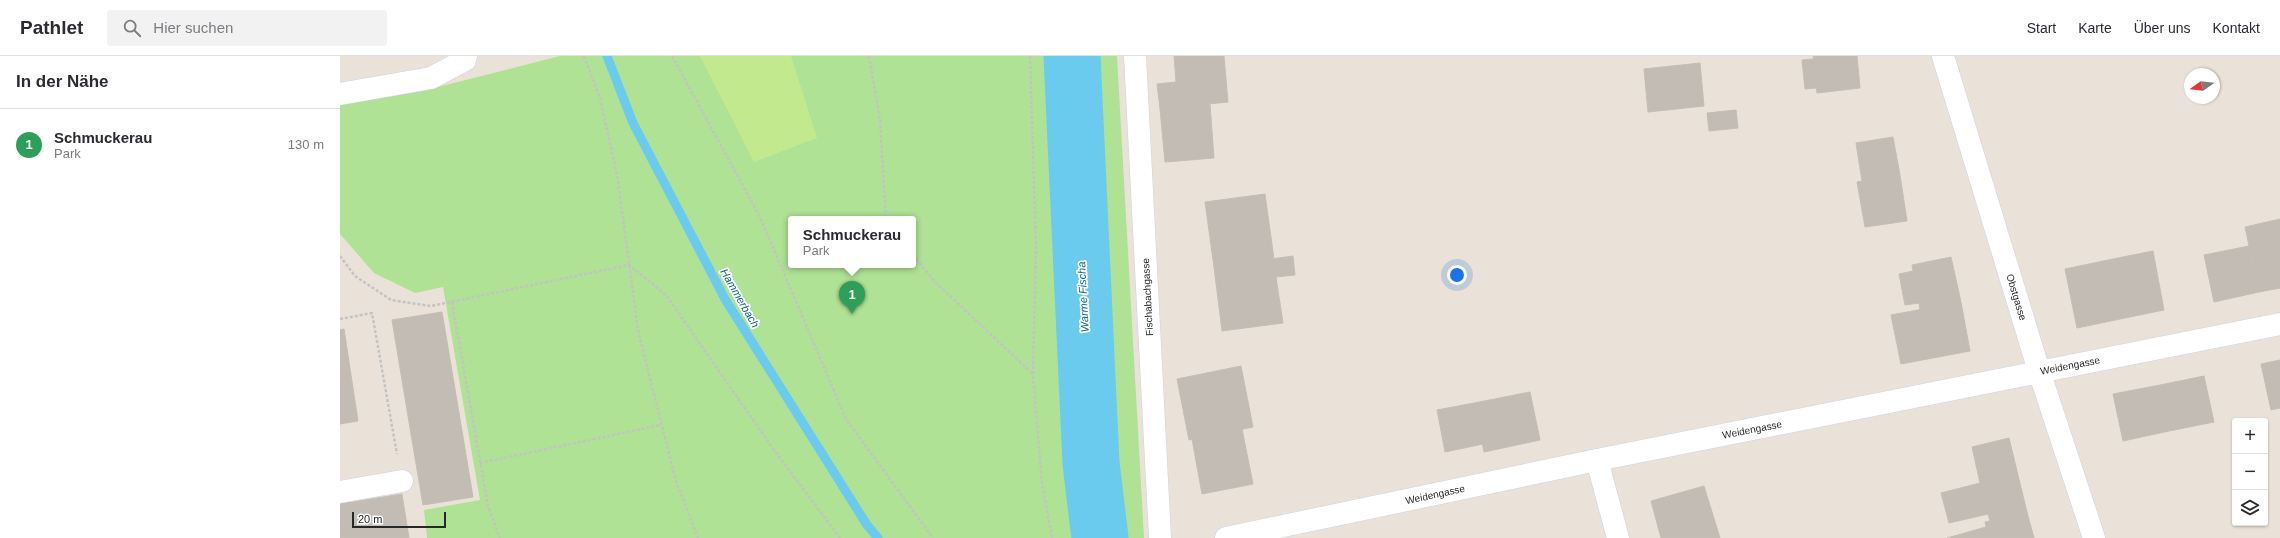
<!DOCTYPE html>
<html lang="de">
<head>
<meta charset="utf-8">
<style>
	:root { --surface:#fff; --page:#f2f2f3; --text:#2b2b33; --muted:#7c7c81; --line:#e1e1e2; --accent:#d93025 }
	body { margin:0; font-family:Helvetica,sans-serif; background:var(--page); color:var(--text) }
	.controls { position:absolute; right:12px; bottom:12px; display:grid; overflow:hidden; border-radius:4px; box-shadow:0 1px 3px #0004 }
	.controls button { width:36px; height:36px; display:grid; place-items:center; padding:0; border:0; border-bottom:1px solid var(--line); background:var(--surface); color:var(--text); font:20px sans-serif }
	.compass { position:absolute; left:1844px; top:12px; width:36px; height:36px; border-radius:50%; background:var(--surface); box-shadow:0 1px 3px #0004; rotate:255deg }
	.scale { position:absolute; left:12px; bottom:10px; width:94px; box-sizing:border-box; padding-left:4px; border:2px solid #272727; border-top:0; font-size:11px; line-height:14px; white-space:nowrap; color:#272727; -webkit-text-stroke:3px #fff; paint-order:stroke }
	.you { position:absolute; left:1117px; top:219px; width:14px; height:14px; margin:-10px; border:3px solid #fff; border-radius:50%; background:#1a73e8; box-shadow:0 0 0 6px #1a73e833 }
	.badge { display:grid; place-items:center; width:26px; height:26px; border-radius:50%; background:var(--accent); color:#fff; font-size:13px; font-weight:700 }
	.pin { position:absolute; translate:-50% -33px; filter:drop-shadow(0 1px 2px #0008) }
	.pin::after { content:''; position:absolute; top:21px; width:14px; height:12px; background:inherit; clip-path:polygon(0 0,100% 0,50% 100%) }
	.popup { position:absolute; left:448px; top:160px; width:128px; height:52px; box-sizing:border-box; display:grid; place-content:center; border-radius:4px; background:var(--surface); filter:drop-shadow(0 1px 3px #0005); font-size:13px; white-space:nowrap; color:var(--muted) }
	.popup b { font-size:15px; color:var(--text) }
	.popup::after { content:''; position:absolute; left:50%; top:100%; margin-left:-8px; border:8px solid transparent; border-top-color:var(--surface) }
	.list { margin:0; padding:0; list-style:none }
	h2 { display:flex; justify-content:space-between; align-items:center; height:52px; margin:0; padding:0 16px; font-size:17px }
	h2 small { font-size:13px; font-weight:400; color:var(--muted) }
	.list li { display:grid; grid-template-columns:26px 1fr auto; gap:12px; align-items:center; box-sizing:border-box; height:72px; padding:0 16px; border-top:1px solid var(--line) }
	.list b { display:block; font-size:15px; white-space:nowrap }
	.list p { margin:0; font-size:13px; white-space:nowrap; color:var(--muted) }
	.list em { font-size:13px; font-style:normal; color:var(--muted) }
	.icon { flex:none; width:22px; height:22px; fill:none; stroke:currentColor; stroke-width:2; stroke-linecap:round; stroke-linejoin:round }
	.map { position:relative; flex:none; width:1940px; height:482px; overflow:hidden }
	header { display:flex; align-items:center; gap:24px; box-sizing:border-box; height:56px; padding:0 20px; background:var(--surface); border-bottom:1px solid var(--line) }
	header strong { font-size:19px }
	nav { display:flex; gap:22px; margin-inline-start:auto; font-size:14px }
	.search { width:280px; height:36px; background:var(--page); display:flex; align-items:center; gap:10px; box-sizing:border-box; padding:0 14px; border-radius:4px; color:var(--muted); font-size:15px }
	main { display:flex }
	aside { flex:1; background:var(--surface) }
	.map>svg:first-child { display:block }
	.green { fill:#afe294; fill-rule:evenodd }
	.pitch { fill:#c3e98f }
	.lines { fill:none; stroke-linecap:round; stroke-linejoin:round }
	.stream { stroke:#6acbee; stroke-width:9 }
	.river { stroke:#6acbee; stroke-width:57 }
	.building { fill:#c2bcb5; stroke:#c5beb2 }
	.minor-casing { stroke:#ced1e1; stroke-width:23 }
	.path { stroke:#c3c3c3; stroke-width:2.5; stroke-dasharray:3 2; stroke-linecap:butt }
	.minor { stroke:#fff; stroke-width:22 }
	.labels { text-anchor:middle; stroke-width:3.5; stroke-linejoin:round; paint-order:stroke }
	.street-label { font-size:10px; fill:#272727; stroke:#fff }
	.water-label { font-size:11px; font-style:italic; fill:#0d6795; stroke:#fff }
</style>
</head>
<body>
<header>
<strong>Pathlet</strong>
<div class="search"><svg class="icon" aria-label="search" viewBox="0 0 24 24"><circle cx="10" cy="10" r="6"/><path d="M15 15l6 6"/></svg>Hier suchen</div>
<nav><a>Start</a><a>Karte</a><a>Über uns</a><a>Kontakt</a></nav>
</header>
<main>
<aside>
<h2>In der Nähe<small></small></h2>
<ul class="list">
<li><span class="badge" style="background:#2e9e5b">1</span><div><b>Schmuckerau</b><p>Park</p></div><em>130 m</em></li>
</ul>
</aside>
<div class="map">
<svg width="1940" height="482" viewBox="0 0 1940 482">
	<rect width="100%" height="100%" fill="#eae2d8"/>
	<!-- green -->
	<path class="green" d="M220,0H777L804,482H87L84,454L140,444L103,231L75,237L34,217L0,178V49L82,35ZM451,163H573V209H451Z"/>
	<!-- pitch -->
	<path class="pitch" d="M360,0H451L477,82L414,106Z"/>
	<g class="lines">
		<!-- stream -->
		<path class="stream" d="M267,0L293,67L385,243L527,469L538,482"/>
		<!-- river -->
		<path class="river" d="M732,0L751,407L760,482"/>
	</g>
	<!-- building -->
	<g class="building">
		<path d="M834,0H884L888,46L820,53L817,28L836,26Z"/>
		<path d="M1473,0H1517L1520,32L1477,37L1476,32L1465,33L1462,4L1474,3Z"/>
		<path d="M1360,7L1364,50L1308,56L1304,13Z"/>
		<path d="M870,48L874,102L825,106L820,53Z"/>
		<path d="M1396,54L1398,72L1369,75L1367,57Z"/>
		<path d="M1553,81L1560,119L1522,125L1516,87Z"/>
		<path d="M1560,119L1567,165L1525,171L1517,126Z"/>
		<path d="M925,138L934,203L874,211L865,146Z"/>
		<path d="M1940,163V232L1919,236L1905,171Z"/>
		<path d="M1909,190L1919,236L1874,246L1864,199Z"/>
		<path d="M1813,195L1824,254L1785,262L1773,203Z"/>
		<path d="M953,200L955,219L936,221L943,267L882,275L874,211Z"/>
		<path d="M1611,201L1621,246L1580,254L1579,247L1565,249L1559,218L1573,215L1572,209Z"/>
		<path d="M1773,203L1785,262L1737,272L1725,213Z"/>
		<path d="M1621,246L1630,295L1561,308L1551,259Z"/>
		<path d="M102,256L118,351L68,360L52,264Z"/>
		<path d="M4,273L18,365L0,368V274Z"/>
		<path d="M1940,304V352L1931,354L1921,308Z"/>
		<path d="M901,310L913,371L849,384L837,323Z"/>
		<path d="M1864,320L1874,366L1829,375L1820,329Z"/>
		<path d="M1820,329L1829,375L1783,385L1773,338Z"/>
		<path d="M1190,336L1200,384L1144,396L1134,347Z"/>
		<path d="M1134,347L1143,388L1105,396L1097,354Z"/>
		<path d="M118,351L133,441L83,449L68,360Z"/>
		<path d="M902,373L913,428L862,438L852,383Z"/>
		<path d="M1669,382L1687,456L1650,465L1648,458L1609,467L1601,437L1640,427L1632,391Z"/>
		<path d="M1364,430L1380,482H1321L1311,445Z"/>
		<path d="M62,438L69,482H0V448Z"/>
		<path d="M1687,456L1694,482H1607L1646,471L1645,466Z"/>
	</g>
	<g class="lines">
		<!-- minor casing -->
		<g class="minor-casing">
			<g id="minor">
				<path d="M795,0L820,482"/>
				<path d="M1603,0L1699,315L1754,482"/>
				<path d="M0,38L91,22L125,4L126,0"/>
				<path d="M1257,404L1278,482"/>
				<path d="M0,436L62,425"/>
				<path d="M886,482L1257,404L1940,268"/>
			</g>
		</g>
		<!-- path -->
		<g class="path">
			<path d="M244,0L260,42L278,124L298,275L336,425L358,482"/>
			<path d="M332,0L420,161L506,363L593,482"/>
			<path d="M529,0L540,64L546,163"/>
			<path d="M690,0L696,191L693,318L702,427L712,482"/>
			<path d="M573,199L595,226L693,318"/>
			<path d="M0,200L15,220L51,244L91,250L289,209L326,239L434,394L500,482"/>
			<path d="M112,246L148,450L160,482"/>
			<path d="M0,263L32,257L57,398"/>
			<path d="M140,407L321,369"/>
		</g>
		<!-- minor -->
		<use href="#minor" class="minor"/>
	</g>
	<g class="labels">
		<!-- street labels -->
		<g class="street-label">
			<text transform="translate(807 241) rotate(-93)" y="4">Fischabachgasse</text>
			<text transform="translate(1677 241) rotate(73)" y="4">Obstgasse</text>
			<text transform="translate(1730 309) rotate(-11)" y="4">Weidengasse</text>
			<text transform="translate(1412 373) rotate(-11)" y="4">Weidengasse</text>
			<text transform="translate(1095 438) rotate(-12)" y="4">Weidengasse</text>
		</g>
		<!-- water labels -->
		<g class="water-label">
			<text transform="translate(743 241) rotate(-93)" y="4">Warme Fischa</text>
			<text transform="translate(400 242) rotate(60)" y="4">Hammerbach</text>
		</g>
	</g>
</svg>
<div class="controls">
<button>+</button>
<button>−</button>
<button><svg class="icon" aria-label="layers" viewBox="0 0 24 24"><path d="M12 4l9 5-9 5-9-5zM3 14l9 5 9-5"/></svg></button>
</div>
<svg class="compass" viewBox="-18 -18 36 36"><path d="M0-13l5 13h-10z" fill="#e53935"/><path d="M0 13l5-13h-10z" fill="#7c7c81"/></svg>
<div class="scale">20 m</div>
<div class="you"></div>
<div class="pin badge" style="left:512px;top:258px;background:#2e9e5b">1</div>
<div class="popup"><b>Schmuckerau</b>Park</div>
</div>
</main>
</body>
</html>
